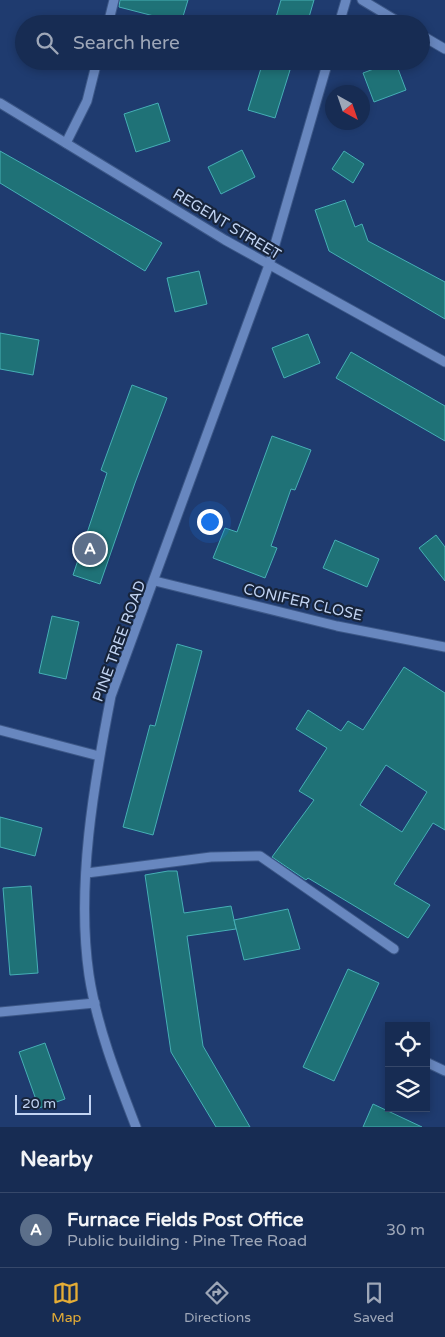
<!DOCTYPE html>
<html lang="en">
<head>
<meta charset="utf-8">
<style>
	:root { --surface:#172c53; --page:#24385d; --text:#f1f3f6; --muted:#9ea7b8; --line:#36486a; --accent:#e5ad36 }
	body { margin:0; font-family:"Varela Round",sans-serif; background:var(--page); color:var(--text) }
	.controls { position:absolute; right:15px; bottom:15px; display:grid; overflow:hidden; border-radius:0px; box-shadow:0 2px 8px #0003 }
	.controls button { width:45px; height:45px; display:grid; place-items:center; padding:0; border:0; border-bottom:1px solid var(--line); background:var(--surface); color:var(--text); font:25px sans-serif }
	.compass { position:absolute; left:325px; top:85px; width:45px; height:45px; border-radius:50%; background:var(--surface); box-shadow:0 2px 8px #0003; rotate:140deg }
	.scale { position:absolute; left:15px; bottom:12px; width:76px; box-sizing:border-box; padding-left:5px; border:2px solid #c2d4f3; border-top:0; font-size:14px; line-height:18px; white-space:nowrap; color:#c2d4f3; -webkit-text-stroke:4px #17243b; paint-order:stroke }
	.you { position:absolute; left:209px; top:521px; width:18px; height:18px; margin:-12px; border:4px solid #fff; border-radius:50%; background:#1a73e8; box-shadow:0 0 0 8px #1a73e833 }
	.badge { display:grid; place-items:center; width:32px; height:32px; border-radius:50%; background:var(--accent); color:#fff; font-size:16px; font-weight:700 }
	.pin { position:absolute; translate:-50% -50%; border:2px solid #fff; box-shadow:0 1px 5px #0006 }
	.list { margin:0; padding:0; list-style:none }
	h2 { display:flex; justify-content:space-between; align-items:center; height:65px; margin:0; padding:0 20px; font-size:21px }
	h2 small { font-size:16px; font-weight:400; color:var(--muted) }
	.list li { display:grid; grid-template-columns:32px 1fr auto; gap:15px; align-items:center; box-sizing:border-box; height:75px; padding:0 20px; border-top:1px solid var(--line) }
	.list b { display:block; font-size:19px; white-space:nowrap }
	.list p { margin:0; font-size:16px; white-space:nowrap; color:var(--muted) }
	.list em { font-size:16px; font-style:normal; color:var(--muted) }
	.icon { flex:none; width:28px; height:28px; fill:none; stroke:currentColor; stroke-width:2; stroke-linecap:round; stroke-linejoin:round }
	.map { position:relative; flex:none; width:445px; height:1127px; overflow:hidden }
	.search { position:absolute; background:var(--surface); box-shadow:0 2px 8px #0003; left:15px; right:15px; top:15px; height:55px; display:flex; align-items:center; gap:12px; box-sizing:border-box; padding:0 18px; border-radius:28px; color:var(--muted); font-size:19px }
	.sheet { height:140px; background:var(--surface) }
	nav { display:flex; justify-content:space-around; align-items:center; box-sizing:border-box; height:70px; border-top:1px solid var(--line); background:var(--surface); font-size:14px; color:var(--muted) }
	nav a { display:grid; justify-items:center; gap:2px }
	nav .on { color:var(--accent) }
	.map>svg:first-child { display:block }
	.building { fill:#1f7277; stroke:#46afb6; fill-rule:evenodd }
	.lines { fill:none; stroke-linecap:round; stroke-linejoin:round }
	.minor-casing { stroke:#3c5787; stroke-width:11 }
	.minor { stroke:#6887bf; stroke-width:9 }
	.labels { text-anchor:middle; stroke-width:4.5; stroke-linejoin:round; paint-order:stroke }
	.street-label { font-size:15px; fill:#c2d4f3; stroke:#17243b }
</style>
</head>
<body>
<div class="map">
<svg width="445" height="1127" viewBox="0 0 445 1127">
	<rect width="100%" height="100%" fill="#1f3b6f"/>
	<!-- building -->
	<g class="building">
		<path d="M120,0H188L181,23L119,7Z"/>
		<path d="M281,0H314L307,24H274Z"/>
		<path d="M395,61L406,90L374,102L363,73Z"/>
		<path d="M263,62L290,70L275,118L248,110Z"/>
		<path d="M158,103L170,141L136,152L124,114Z"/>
		<path d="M242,150L255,177L221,194L208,167Z"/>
		<path d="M0,151L162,243L145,271L0,183Z"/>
		<path d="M344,151L364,164L353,183L332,169Z"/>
		<path d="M345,200L355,227L362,224L368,241L445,282V319L329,251L315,210Z"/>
		<path d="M199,271L207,304L175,312L167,278Z"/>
		<path d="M0,333L39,340L33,375L0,369Z"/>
		<path d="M308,334L320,363L284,378L272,348Z"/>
		<path d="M351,352L445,406V441L336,378Z"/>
		<path d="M132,385L167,398L135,483L100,584L73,575L107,473L101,470Z"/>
		<path d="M272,436L311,450L295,490L291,489L271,546L277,548L265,578L213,558L225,528L237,532Z"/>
		<path d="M436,535L445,547V581L419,548Z"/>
		<path d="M335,540L379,559L367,587L323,568Z"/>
		<path d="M52,616L79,622L66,679L39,673Z"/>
		<path d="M177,644L202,651L153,835L123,827L150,725L155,726Z"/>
		<path d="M404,667L445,693V830L433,823L394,884L430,905L408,938L308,878L306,880L272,857L314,800L299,791L327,748L296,729L308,710L341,731L348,721L363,730ZM386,765L427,792L402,832L360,805Z"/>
		<path d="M0,817L42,828L35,856L0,847Z"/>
		<path d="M168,871H177L184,913L231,906L236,929L187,936L203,1046L250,1127H216L171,1052L145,875Z"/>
		<path d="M31,886L38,973L10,975L3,888Z"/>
		<path d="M288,909L300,949L244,960L234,920Z"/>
		<path d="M348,969L379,983L334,1081L303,1067Z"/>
		<path d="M45,1043L65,1099L39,1108L19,1052Z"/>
		<path d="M373,1104L422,1127H363Z"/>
	</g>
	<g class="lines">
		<!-- minor casing -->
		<g class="minor-casing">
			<g id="minor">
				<path d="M362,0L402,24"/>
				<path d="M108,24L114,0"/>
				<path d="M339,24L346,0"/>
				<path d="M421,35L445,49"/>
				<path d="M0,103L225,240L445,362"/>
				<path d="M66,143L87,101L97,61"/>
				<path d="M155,581L337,626L445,647"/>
				<path d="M0,730L99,756"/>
				<path d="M87,873L211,857L260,856L394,949"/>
				<path d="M0,1012L95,1003"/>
				<path d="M426,1062L445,1071"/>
				<path d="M136,1127C117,1078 97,1027 89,975C76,886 94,783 111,696L269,265L328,61"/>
			</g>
		</g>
		<!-- minor -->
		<use href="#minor" class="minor"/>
	</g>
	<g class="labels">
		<!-- street labels -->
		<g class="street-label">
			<text transform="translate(227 224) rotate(31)" y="5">REGENT STREET</text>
			<text transform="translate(303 602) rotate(13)" y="5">CONIFER CLOSE</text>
			<text transform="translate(119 641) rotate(-70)" y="5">PINE TREE ROAD</text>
		</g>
	</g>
</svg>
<div class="controls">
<button><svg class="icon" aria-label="locate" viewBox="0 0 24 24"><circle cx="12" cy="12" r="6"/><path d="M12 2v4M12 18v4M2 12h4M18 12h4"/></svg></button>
<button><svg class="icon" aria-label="layers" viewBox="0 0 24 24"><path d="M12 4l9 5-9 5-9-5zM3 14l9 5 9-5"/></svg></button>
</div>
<svg class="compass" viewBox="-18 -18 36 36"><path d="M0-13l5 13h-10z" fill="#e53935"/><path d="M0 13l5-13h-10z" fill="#9ea7b8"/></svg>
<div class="scale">20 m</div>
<div class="you"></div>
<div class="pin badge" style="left:90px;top:549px;background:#5c6f8a">A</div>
<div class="search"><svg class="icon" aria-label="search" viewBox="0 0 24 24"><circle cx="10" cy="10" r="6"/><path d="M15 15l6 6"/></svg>Search here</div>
</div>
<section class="sheet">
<h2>Nearby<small></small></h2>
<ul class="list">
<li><span class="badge" style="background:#5c6f8a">A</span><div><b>Furnace Fields Post Office</b><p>Public building · Pine Tree Road</p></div><em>30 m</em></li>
</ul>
</section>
<nav>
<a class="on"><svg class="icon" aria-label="map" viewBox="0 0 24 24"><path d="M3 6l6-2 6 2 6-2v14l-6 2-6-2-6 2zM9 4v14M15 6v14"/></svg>Map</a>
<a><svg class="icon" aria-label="directions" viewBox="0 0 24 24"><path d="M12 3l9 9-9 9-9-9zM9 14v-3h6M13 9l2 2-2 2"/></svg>Directions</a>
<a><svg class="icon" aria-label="saved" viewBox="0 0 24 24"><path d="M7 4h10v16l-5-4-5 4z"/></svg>Saved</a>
</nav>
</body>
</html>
